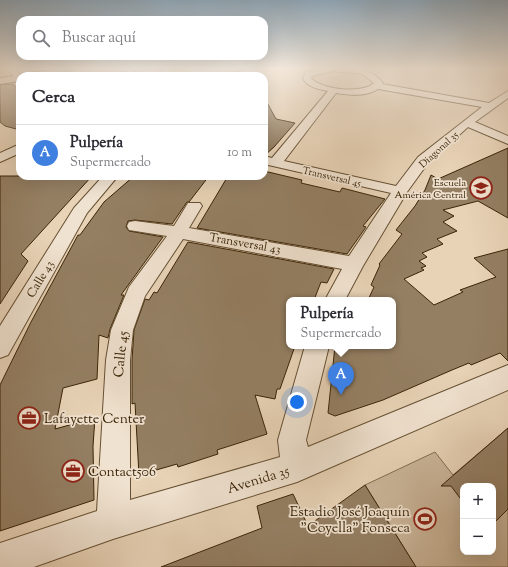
<!DOCTYPE html>
<html lang="es">
<head>
<meta charset="utf-8">
<style>
	:root { --surface:#fff; --page:#f7f7f7; --text:#2b2b33; --muted:#7c7c81; --line:#e1e1e2; --accent:#8f2418 }
	body { margin:0; font-family:"Sorts Mill Goudy",serif; background:var(--page); color:var(--text) }
	.controls { position:absolute; right:12px; bottom:12px; display:grid; overflow:hidden; border-radius:8px; box-shadow:0 4px 16px #0002 }
	.controls button { width:36px; height:36px; display:grid; place-items:center; padding:0; border:0; border-bottom:1px solid var(--line); background:var(--surface); color:var(--text); font:20px sans-serif }
	.you { position:absolute; left:297px; top:402px; width:14px; height:14px; margin:-10px; border:3px solid #fff; border-radius:50%; background:#1a73e8; box-shadow:0 0 0 6px #1a73e833 }
	.badge { display:grid; place-items:center; width:26px; height:26px; border-radius:50%; background:var(--accent); color:#fff; font-size:13px; font-weight:700 }
	.pin { position:absolute; translate:-50% -33px; filter:drop-shadow(0 1px 2px #0008) }
	.pin::after { content:''; position:absolute; top:21px; width:14px; height:12px; background:inherit; clip-path:polygon(0 0,100% 0,50% 100%) }
	.popup { position:absolute; left:286px; top:297px; width:110px; height:52px; box-sizing:border-box; display:grid; place-content:center; border-radius:8px; background:var(--surface); filter:drop-shadow(0 1px 3px #0005); font-size:13px; white-space:nowrap; color:var(--muted) }
	.popup b { font-size:15px; color:var(--text) }
	.popup::after { content:''; position:absolute; left:50%; top:100%; margin-left:-8px; border:8px solid transparent; border-top-color:var(--surface) }
	.list { margin:0; padding:0; list-style:none }
	h2 { display:flex; justify-content:space-between; align-items:center; height:52px; margin:0; padding:0 16px; font-size:17px }
	h2 small { font-size:13px; font-weight:400; color:var(--muted) }
	.list li { display:grid; grid-template-columns:26px 1fr auto; gap:12px; align-items:center; box-sizing:border-box; height:56px; padding:0 16px; border-top:1px solid var(--line) }
	.list b { display:block; font-size:15px; white-space:nowrap }
	.list p { margin:0; font-size:13px; white-space:nowrap; color:var(--muted) }
	.list em { font-size:13px; font-style:normal; color:var(--muted) }
	.icon { flex:none; width:22px; height:22px; fill:none; stroke:currentColor; stroke-width:2; stroke-linecap:round; stroke-linejoin:round }
	.map { position:relative; flex:none; width:508px; height:567px; overflow:hidden }
	.search { position:absolute; background:var(--surface); box-shadow:0 4px 16px #0002; left:16px; top:16px; width:252px; height:44px; display:flex; align-items:center; gap:10px; box-sizing:border-box; padding:0 14px; border-radius:12px; color:var(--muted); font-size:15px }
	.panel { position:absolute; background:var(--surface); box-shadow:0 4px 16px #0002; left:16px; top:72px; width:252px; height:108px; border-radius:12px }
	.map>svg:first-child { display:block }
	.green { fill:#cab599; stroke:#826d50; fill-rule:evenodd }
	.building { fill:#947f63; stroke:#3a2507 }
	.lines { fill:none; stroke-linecap:round; stroke-linejoin:round }
	.lane-casing { stroke:#665033; stroke-width:2 }
	.street-casing { stroke:#665033; stroke-width:2 }
	.secondary-casing { stroke:#3a2507; stroke-width:2 }
	.lane { fill:#f0e2d0; fill-rule:evenodd }
	.street { fill:#f0e2d0; fill-rule:evenodd }
	.secondary { fill:#f0e2d0; fill-rule:evenodd }
	.labels { text-anchor:middle; stroke-width:3.5; stroke-linejoin:round; paint-order:stroke }
	.far-street-label { font-size:10px; fill:#3a2507; stroke:#f0e2d0 }
	.far-poi-label { font-size:10px; fill:#3a2507; stroke:#f0e2d0; text-anchor:end }
	.street-label { font-size:12px; fill:#3a2507; stroke:#f0e2d0 }
	.near-street-label { font-size:14px; fill:#3a2507; stroke:#f0e2d0 }
	.near-poi-label { font-size:14px; fill:#3a2507; stroke:#f0e2d0; text-anchor:start }
</style>
</head>
<body>
<div class="map">
<svg width="508" height="567" viewBox="0 0 508 567">
	<rect width="100%" height="100%" fill="#e8d3b7"/>
	<filter id="stains"><feTurbulence type="fractalNoise" baseFrequency=".005" numOctaves="4"/><feColorMatrix values="0 0 0 0 .2 0 0 0 0 .09 0 0 0 0 .02 0 0 0 .5 -.17"/></filter>
	<radialGradient id="worn" r=".72"><stop offset=".6" stop-color="#630" stop-opacity="0"/><stop offset="1" stop-color="#630" stop-opacity=".3"/></radialGradient>
	<!-- green -->
	<path class="green" d="M508,428V567H416L365,485L435,452L453,475ZM463,486H493V552H463Z"/>
	<!-- building -->
	<g class="building">
		<path d="M13,84L20,91V130L5,126L0,122V85Z"/>
		<path d="M264,97L276,119L295,123L274,147L265,155Z"/>
		<path d="M508,148V218L478,201L443,210L454,216L443,222L457,231L437,239L443,244L422,253L427,257L419,261L426,266L421,268L424,270L404,279L434,305L463,292L460,290L496,277L474,258L508,249V361L500,353L471,365L469,363L452,370L383,400L335,416L328,413L335,346H393V300H368L374,287L371,285L380,265L379,264L402,234L396,230L415,206L425,190L431,175L438,179Z"/>
		<path d="M264,171L302,180L301,183L340,192L342,188L385,199L363,226L366,227L347,254L197,228L228,176H264Z"/>
		<path d="M0,176H92L21,254L28,261L0,304Z"/>
		<path d="M134,176H209L189,202H187L172,224L135,220L128,221L126,227L129,231L163,237L121,295H124L110,329L108,338L99,335L97,379L63,388L55,429L95,418L93,446L94,500L0,531V385L31,322L78,235H80L104,202Z"/>
		<path d="M188,242L334,269L327,283L321,282L314,300H289V346H295L280,389H277L275,399L255,395L267,434L217,450L218,454L178,467L177,464L139,475L135,403L132,404V360L134,330L145,299L149,300L154,292L157,293Z"/>
		<path d="M508,428V509L493,524V486H463V502L451,486H441Z"/>
		<path d="M365,485L416,567H161L262,528L257,506L293,494L308,526Z"/>
	</g>
	<g class="lines">
		<!-- lane casing -->
		<g class="lane-casing">
			<g id="lane">
				<path d="M88,69H93L103,76H98Z"/>
				<path d="M132,69L155,71L164,69L156,73L133,71Z"/>
				<path d="M119,71L127,73L124,76H119L122,74L119,73L104,76Z"/>
			</g>
		</g>
		<!-- street casing -->
		<g class="street-casing">
			<g id="street">
				<path d="M8,69H16L21,76L20,83L17,82Z"/>
				<path d="M248,69H267L236,76L230,74Z"/>
				<path d="M321,69C342,69 369,64 383,83L382,84L489,103L508,91V98L475,122L508,136V144L468,127L428,163L407,192L363,266L345,300H325L342,269L183,239L145,296L133,330L130,360V500L280,457L278,440L305,346H329L306,440L308,447L508,365V390L297,482L113,539L34,567H0V543L97,511L106,360L111,330L129,287L167,236L129,230L127,226L129,222L135,221L174,226L188,203H200L202,206L189,228L349,256L391,193L264,164V156L272,158L328,91C319,89 306,87 303,78L306,72ZM333,71L362,74L374,83C363,94 321,90 311,78L312,76ZM378,89L482,107L418,157L396,186L284,161L336,93C350,95 366,97 378,89Z"/>
				<path d="M20,144V153L0,162V153Z"/>
				<path d="M103,176H118L87,213L8,355L0,358V326L74,208Z"/>
			</g>
		</g>
		<!-- secondary casing -->
		<g class="secondary-casing">
			<g id="secondary">
				<path d="M56,69H76L46,76H27L31,73Z"/>
				<path d="M20,75L23,76H20V81L0,84V78Z"/>
			</g>
		</g>
		<!-- lane -->
		<use href="#lane" class="lane"/>
		<!-- street -->
		<use href="#street" class="street"/>
		<!-- secondary -->
		<use href="#secondary" class="secondary"/>
	</g>
	<!-- sky -->
	<linearGradient id="sky" x2="0" y2="1"><stop stop-color="#90a9bc"/><stop offset="0.46" stop-color="#f5ebdf"/><stop offset="1" stop-color="#f5ebdf" stop-opacity="0"/></linearGradient>
	<rect width="508" height="149" fill="url(#sky)"/>
	<!-- icons -->
	<defs>
		<g id="school-ring" transform="scale(1.15)"><circle r="9.5" fill="#f0e2d0" stroke="#8f2418" stroke-width="1.5"/><path d="M0-5L7-2L0 1L-7-2ZM-4 1L0 2.5L4 1V4Q0 6-4 4Z" fill="#8f2418"/></g>
		<g id="office-ring" transform="scale(1.15)"><circle r="9.5" fill="#f0e2d0" stroke="#8f2418" stroke-width="1.5"/><path d="M-6-3h4V-5.5h4V-3h4V5H-6ZM-1-4.5V-3h2v-1.5ZM-6 0V1H6V0Z" fill="#8f2418"/></g>
		<g id="stadium-ring" transform="scale(1.15)"><circle r="9.5" fill="#f0e2d0" stroke="#8f2418" stroke-width="1.5"/><path d="M0-5a6.5 5 0 1 0 0 10a6.5 5 0 1 0 0-10ZM-3.5-1.8h7v3.6h-7Z" fill="#8f2418"/></g>
	</defs>
	<g fill-rule="evenodd">
		<use href="#school-ring" x="481" y="188"/>
		<use href="#office-ring" x="29" y="418"/>
		<use href="#office-ring" x="73" y="471"/>
		<use href="#stadium-ring" x="425" y="519"/>
	</g>
	<g class="labels">
		<!-- far-street labels -->
		<g class="far-street-label">
			<text transform="translate(438 149) rotate(-42)" y="4">Diagonal 35</text>
			<text transform="translate(332 176) rotate(13)" y="4">Transversal 45</text>
		</g>
		<!-- far-poi labels -->
		<g class="far-poi-label">
			<text x="466" y="186">Escuela<tspan x="466" dy="12">América Central</tspan></text>
		</g>
		<!-- street labels -->
		<g class="street-label">
			<text transform="translate(245 243) rotate(10)" y="4">Transversal 43</text>
			<text transform="translate(40 279) rotate(-59)" y="4">Calle 43</text>
		</g>
		<!-- near-street labels -->
		<g class="near-street-label">
			<text transform="translate(120 354) rotate(-84)" y="5">Calle 45</text>
			<text transform="translate(258 479) rotate(-17)" y="5">Avenida 35</text>
		</g>
		<!-- near-poi labels -->
		<g class="near-poi-label">
			<text x="44" y="423">Lafayette Center</text>
			<text x="88" y="476">Contact506</text>
			<text x="410" y="516" text-anchor="end">Estadio José Joaquín<tspan x="410" dy="16">"Coyella" Fonseca</tspan></text>
		</g>
	</g>
	<rect width="100%" height="100%" filter="url(#stains)"/>
	<rect width="100%" height="100%" fill="url(#worn)"/>
</svg>
<div class="controls">
<button>+</button>
<button>−</button>
</div>
<div class="you"></div>
<div class="pin badge" style="left:341px;top:395px;background:#3f7fe0">A</div>
<div class="popup"><b>Pulpería</b>Supermercado</div>
<div class="search"><svg class="icon" aria-label="search" viewBox="0 0 24 24"><circle cx="10" cy="10" r="6"/><path d="M15 15l6 6"/></svg>Buscar aquí</div>
<section class="panel">
<h2>Cerca<small></small></h2>
<ul class="list">
<li><span class="badge" style="background:#3f7fe0">A</span><div><b>Pulpería</b><p>Supermercado</p></div><em>10 m</em></li>
</ul>
</section>
</div>
</body>
</html>
